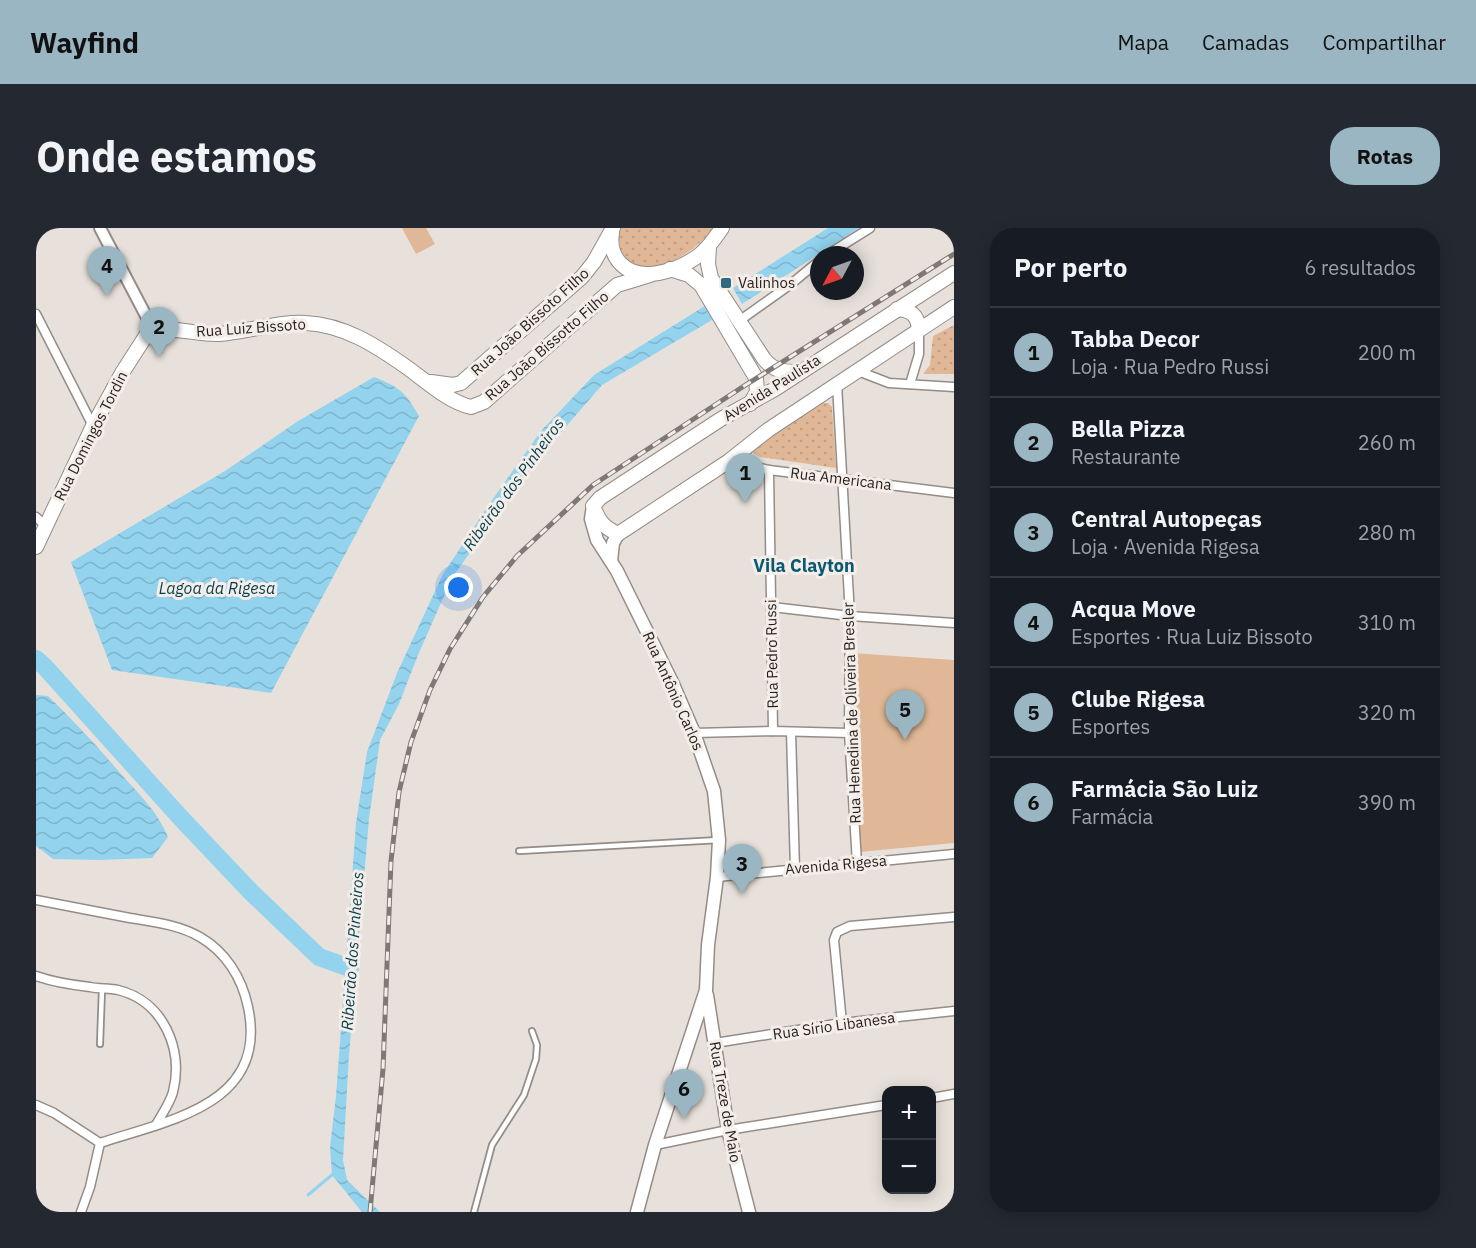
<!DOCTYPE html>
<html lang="pt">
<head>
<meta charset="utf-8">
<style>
	:root { --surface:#171b24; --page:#242831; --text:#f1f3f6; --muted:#9ea1a6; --line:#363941; --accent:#99b6c2 }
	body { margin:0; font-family:"IBM Plex Sans",sans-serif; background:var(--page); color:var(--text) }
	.controls { position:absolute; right:18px; bottom:18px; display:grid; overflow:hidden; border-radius:12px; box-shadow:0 3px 15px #0003 }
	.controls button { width:54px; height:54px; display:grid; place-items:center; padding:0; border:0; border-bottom:2px solid var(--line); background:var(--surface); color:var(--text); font:30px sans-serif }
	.compass { position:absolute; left:774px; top:18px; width:54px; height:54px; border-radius:50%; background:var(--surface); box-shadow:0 3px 15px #0003; rotate:229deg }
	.you { position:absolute; left:423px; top:360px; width:21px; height:21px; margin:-15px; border:4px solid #fff; border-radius:50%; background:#1a73e8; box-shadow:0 0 0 9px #1a73e833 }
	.badge { display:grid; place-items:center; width:39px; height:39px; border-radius:50%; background:var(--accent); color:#111; font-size:20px; font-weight:700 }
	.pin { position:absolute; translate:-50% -50px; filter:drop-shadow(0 2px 3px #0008) }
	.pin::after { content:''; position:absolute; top:32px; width:21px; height:18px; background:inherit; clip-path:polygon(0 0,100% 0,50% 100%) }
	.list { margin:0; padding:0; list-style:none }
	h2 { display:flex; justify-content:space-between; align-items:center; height:78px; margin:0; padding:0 24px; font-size:26px }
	h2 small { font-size:20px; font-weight:400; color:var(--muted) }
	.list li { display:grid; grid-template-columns:39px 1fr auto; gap:18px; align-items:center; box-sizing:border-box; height:90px; padding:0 24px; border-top:2px solid var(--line) }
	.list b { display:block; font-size:22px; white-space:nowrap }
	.list p { margin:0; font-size:20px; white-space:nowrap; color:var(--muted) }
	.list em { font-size:20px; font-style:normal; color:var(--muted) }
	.map { position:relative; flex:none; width:918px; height:984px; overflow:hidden; border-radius:24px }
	header { display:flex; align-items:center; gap:36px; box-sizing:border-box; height:84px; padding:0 30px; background:var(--accent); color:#111 }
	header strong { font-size:28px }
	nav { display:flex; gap:33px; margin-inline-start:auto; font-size:21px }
	.intro { display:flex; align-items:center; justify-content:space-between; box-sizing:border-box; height:144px; padding:0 36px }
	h1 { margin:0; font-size:42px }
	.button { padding:15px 27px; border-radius:24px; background:var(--accent); color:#111; font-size:21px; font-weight:700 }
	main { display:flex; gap:36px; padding:0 36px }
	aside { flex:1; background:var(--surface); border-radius:24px; box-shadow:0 3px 15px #0003 }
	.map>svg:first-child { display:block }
	.green { fill:#e0b897 }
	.park { fill:url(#park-dots) }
	.water { fill:url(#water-waves) }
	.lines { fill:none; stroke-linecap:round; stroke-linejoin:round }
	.stream { stroke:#93d3ee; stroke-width:3 }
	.river { stroke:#93d3ee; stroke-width:18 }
	.service-casing { stroke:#938c87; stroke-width:8 }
	.minor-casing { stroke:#938c87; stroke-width:11 }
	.tertiary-casing { stroke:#938c87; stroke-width:14 }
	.secondary-casing { stroke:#938c87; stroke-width:15 }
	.primary-casing { stroke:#938c87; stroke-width:16 }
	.service { stroke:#fff; stroke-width:4.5 }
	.minor { stroke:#fff; stroke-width:8 }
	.tertiary { stroke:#fff; stroke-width:10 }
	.secondary { stroke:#fff; stroke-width:12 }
	.primary { stroke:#fff; stroke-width:14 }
	.rail-casing { stroke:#7e7975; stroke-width:5 }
	.rail { stroke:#f5eee8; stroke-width:3; stroke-dasharray:9; stroke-linecap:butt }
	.poi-dot { fill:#2e6b82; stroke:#f5eee8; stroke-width:2 }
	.labels { text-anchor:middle; stroke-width:6; stroke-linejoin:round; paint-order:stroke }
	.poi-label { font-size:15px; fill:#221f1d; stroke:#f5eee8; text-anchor:start }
	.street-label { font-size:15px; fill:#221f1d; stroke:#f5eee8 }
	.water-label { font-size:16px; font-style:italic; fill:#013c4f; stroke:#f5eee8 }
	.quarter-label { font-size:18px; font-weight:bold; fill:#095972; stroke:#f5eee8 }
</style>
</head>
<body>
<header>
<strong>Wayfind</strong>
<nav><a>Mapa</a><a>Camadas</a><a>Compartilhar</a></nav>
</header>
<div class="intro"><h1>Onde estamos</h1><a class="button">Rotas</a></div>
<main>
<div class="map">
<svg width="918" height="984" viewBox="0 0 918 984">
	<defs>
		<pattern id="park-dots" width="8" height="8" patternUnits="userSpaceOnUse" patternTransform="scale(1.5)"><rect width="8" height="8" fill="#e0b897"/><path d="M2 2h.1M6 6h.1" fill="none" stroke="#c09e82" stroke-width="1.8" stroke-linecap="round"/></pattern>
		<pattern id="water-waves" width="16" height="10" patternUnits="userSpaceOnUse" patternTransform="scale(1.5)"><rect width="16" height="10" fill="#93d3ee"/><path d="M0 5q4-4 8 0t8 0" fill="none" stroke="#7eb5cc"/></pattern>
	</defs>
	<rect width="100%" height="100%" fill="#e8e1db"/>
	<!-- green -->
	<g class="green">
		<path d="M366,0H390L399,16L380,26Z"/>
		<path d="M816,425L918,432V615L824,624Z"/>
	</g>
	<!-- park -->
	<g class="park">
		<path d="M585,0H677C662,22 615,55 590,30C581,21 582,11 585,0Z"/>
		<path d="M918,97V146H887L894,137L897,108Z"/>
		<path d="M785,175H792L796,179L800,240L724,229L718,226L716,219Z"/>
	</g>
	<!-- water -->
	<g class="water">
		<path d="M792,0H823L706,76L697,60Z"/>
		<path d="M672,76L681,89L566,157L494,240L416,350L382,427L363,476L344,512L333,591L313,827L307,932L311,952L344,984H326L296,947L294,919L300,868L320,595L331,524L361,445L407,346L454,275L505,203L558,147Z"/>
		<path d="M338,149C365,160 369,164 383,188L235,465L76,442L35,334L189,243L262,193Z"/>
		<path d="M0,467L12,468C38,493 62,519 85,546C103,566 122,584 132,609L116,630L63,632L17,631L0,618Z"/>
	</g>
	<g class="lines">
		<!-- stream -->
		<path class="stream" d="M272,967L297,946"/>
		<!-- river -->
		<path class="river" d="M0,431L9,439L143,588L215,664L283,729L314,740"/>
		<!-- service casing -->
		<g class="service-casing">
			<g id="service">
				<path d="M483,623L683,612"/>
				<path d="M64,816L66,761"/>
				<path d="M438,984L456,917L488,867L500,831L501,817L496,803"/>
			</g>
		</g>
		<!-- minor casing -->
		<g class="minor-casing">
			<g id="minor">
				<path d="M0,1L2,0"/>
				<path d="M791,27L834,0"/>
				<path d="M0,86L57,198"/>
				<path d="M703,93L755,56L783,33"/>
				<path d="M822,143L853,155L918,159"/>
				<path d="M801,156L814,388L813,505L821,635"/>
				<path d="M874,156L883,126V102"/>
				<path d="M693,233L733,242L918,265"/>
				<path d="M733,242L737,503"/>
				<path d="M0,289L10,298"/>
				<path d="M736,379L814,388L918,395"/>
				<path d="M755,504L759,641"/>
				<path d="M658,505L737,503L813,505"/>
				<path d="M681,649L918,626"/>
				<path d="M0,672C31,678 63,684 94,690C118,694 144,697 164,709C190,724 206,750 212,779C233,877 133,892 64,915L18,885L0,877"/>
				<path d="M0,748C17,754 36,757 54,759C63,761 73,760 82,762C127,773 148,821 137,864C134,875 126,886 120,897"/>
				<path d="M806,795L798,712L801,704L814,698L918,689"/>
				<path d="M679,815L806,795L918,783"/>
				<path d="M896,870L918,866"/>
				<path d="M619,917L692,902L850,877"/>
				<path d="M45,984L54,959L64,915"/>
			</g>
		</g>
		<!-- tertiary casing -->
		<g class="tertiary-casing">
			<path id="tertiary" d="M64,0L118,103"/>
		</g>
		<!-- secondary casing -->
		<g class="secondary-casing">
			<g id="secondary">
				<path d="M557,278L555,291L561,312L581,343L636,454L658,505L678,563L683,612L681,649L672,717L670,762L619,917L601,984"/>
				<path d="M575,333L577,315L582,306"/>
				<path d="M671,767L692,902L713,984"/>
			</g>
		</g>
		<!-- primary casing -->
		<g class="primary-casing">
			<g id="primary">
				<path d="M576,5C574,17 576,26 584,35C604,56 641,43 662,28C672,21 679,10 686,0"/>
				<path d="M673,18L672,36L675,50L728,131C738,143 747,144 763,144"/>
				<path d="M634,41L653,47L665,57L720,150L721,164L714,176"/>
				<path d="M918,45L739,161L685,191L564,270L557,278C563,293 567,299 582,306L693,233L732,202L918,79"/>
				<path d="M861,81C875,82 882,87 883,102"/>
				<path d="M395,154L417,157L425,155L546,49L558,34L577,0"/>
				<path d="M0,319L57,198L86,145L111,106C133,96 159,107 183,106C209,104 245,93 270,95C308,97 339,117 369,138C389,152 412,174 435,179L448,174L581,57L614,47"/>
			</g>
		</g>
		<!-- service -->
		<use href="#service" class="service"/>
		<!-- minor -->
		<use href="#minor" class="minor"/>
		<!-- tertiary -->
		<use href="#tertiary" class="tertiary"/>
		<!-- secondary -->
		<use href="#secondary" class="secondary"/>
		<!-- primary -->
		<use href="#primary" class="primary"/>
		<!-- rail casing -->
		<g class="rail-casing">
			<path id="rail" d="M334,984L347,841L355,633L363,564L375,514L394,462L414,421L447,369L481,328L557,257L708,158L918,26"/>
		</g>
		<!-- rail -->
		<use href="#rail" class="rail"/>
	</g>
	<!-- markers -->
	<rect class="poi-dot" x="684" y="49" width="12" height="12" rx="3"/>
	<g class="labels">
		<!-- poi labels -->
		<g class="poi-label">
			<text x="702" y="60">Valinhos</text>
		</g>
		<!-- street labels -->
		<g class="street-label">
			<text transform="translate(494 94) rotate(-42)" y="5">Rua João Bissoto Filho</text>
			<text transform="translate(215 100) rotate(-4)" y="5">Rua Luiz Bissoto</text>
			<text transform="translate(511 118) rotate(-41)" y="5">Rua João Bissotto Filho</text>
			<text transform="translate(736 160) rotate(-32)" y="5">Avenida Paulista</text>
			<text transform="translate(55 208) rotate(-63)" y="5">Rua Domingos Tordin</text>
			<text transform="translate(805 251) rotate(7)" y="5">Rua Americana</text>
			<text transform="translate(736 426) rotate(-91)" y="5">Rua Pedro Russi</text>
			<text transform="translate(637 463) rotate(66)" y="5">Rua Antônio Carlos</text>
			<text transform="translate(816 485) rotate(-92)" y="5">Rua Henedina de Oliveira Bresler</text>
			<text transform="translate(800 637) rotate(-5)" y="5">Avenida Rigesa</text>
			<text transform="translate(798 798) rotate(-8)" y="5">Rua Sírio Libanesa</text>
			<text transform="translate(689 874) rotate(80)" y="5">Rua Treze de Maio</text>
		</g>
		<!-- water labels -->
		<g class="water-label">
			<text transform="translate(477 256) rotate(-54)" y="6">Ribeirão dos Pinheiros</text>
			<text x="181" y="366">Lagoa da Rigesa</text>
			<text transform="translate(316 723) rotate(-86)" y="6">Ribeirão dos Pinheiros</text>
		</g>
		<!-- quarter labels -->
		<g class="quarter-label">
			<text x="768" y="344">Vila Clayton</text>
		</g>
	</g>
</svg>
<div class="controls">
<button>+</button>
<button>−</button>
</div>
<svg class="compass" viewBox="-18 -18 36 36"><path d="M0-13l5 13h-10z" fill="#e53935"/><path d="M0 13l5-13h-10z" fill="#9ea1a6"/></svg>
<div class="you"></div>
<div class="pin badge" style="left:709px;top:275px">1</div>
<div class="pin badge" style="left:123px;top:129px">2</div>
<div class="pin badge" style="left:706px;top:666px">3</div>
<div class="pin badge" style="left:71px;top:68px">4</div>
<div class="pin badge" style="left:869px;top:512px">5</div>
<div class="pin badge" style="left:648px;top:891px">6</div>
</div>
<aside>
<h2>Por perto<small>6 resultados</small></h2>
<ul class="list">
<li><span class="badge">1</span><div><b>Tabba Decor</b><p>Loja · Rua Pedro Russi</p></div><em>200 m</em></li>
<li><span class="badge">2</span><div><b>Bella Pizza</b><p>Restaurante</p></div><em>260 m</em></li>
<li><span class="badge">3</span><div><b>Central Autopeças</b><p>Loja · Avenida Rigesa</p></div><em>280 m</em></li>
<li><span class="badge">4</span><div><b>Acqua Move</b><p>Esportes · Rua Luiz Bissoto</p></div><em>310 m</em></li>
<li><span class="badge">5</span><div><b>Clube Rigesa</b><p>Esportes</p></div><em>320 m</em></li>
<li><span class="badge">6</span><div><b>Farmácia São Luiz</b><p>Farmácia</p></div><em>390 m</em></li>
</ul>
</aside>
</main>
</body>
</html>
